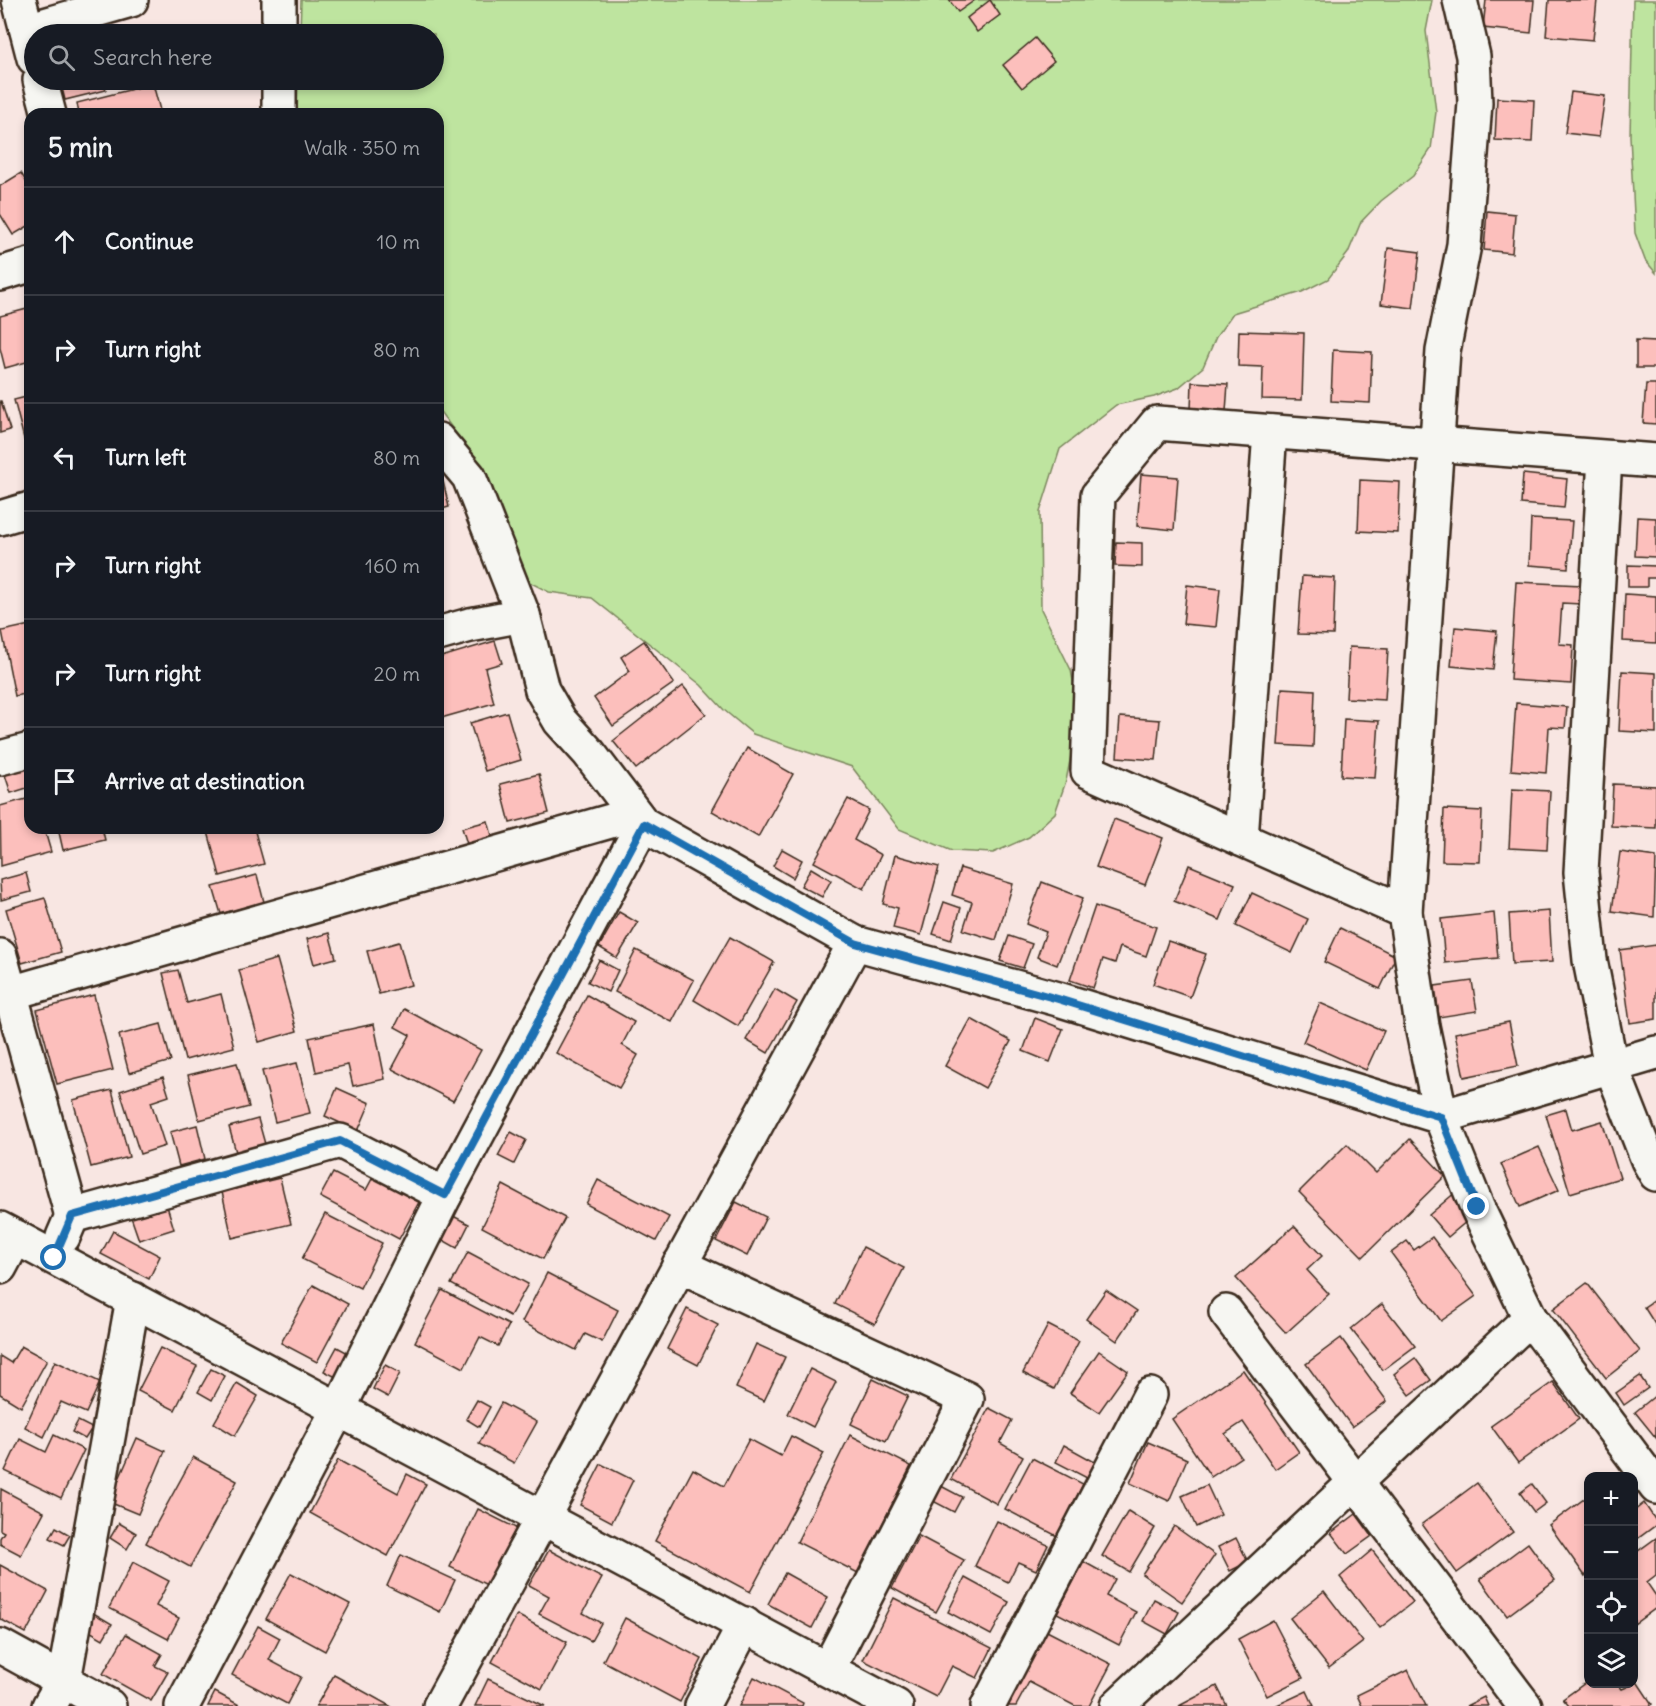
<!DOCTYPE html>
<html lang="en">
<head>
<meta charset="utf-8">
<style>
	:root { --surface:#171b24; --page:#242831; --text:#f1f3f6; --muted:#9ea1a6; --line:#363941 }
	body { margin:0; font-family:Delius,sans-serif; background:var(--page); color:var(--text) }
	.controls { position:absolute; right:18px; bottom:18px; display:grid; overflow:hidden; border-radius:12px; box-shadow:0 3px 9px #0003 }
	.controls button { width:54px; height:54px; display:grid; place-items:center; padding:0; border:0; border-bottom:2px solid var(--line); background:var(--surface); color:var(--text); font:30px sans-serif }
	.stop { position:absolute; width:18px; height:18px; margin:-14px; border:4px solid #1f6fb2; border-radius:50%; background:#fff }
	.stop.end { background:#1f6fb2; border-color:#fff; box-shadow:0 2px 6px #0008 }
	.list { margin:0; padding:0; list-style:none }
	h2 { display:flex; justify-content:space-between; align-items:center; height:78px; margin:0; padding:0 24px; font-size:26px }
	h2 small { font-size:20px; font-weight:400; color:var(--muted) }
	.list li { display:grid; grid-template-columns:39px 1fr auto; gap:18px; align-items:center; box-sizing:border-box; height:108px; padding:0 24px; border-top:2px solid var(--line) }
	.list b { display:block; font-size:22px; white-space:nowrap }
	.list em { font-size:20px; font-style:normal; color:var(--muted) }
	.icon { flex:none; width:33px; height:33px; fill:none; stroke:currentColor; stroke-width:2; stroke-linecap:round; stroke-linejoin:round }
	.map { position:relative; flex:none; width:1656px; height:1706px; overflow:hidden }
	.search { position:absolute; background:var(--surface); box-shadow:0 3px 9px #0003; left:24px; top:24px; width:420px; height:66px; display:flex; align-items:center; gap:15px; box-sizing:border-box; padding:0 21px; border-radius:33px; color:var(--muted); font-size:22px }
	.panel { position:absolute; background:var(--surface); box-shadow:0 3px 9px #0003; left:24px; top:108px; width:420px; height:726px; border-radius:18px }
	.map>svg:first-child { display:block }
	.green { fill:#bee49f; stroke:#7c875e; stroke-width:1.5 }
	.building { fill:#fcbfbc; stroke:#3b2a1e; stroke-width:1.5 }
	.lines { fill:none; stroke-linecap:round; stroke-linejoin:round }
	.minor-casing { stroke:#3b2a1e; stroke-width:38 }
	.minor { stroke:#f6f6f2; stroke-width:33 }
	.route { stroke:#1f6fb2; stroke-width:8 }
</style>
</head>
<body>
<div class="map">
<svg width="1656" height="1706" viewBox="0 0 1656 1706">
	<rect width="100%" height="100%" fill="#f8e6e2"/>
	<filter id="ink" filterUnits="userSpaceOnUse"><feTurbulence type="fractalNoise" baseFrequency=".0167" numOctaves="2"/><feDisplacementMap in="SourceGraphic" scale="12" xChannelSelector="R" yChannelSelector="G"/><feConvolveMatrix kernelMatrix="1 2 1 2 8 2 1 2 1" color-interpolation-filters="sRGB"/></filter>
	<g filter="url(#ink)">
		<!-- green -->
		<g class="green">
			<path d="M301,0H1432L1426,31L1436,112L1431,149L1413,176L1381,201L1361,222L1348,253L1328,279L1302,292L1233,313L1216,337L1203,367L1178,388L1154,397L1116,405L1060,449L1040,512L1041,609L1071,670L1076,697L1073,745L1066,781L1055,813L1029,837L993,853L952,851L899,829L852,767L753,734L724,710L701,685L592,598L549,592L527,581L510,552L481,467L438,409V114H297L298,80H434V34H300Z"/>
			<path d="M1633,0H1656V273L1645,260L1635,233L1630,136Z"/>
		</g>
		<!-- building -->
		<g class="building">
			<path d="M949,0H975L958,12Z"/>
			<path d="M990,0L1000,15L977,32L967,18Z"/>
			<path d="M1486,0H1534L1531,33L1483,28Z"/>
			<path d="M1549,0H1597L1593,40L1546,36Z"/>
			<path d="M1035,38L1054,61L1022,88L1003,65Z"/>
			<path d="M60,80H103L106,90L65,100Z"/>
			<path d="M153,84L161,114H79L77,103Z"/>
			<path d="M1571,92L1605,96L1599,137L1565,133Z"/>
			<path d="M1497,98L1534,100L1532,142L1495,140Z"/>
			<path d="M21,173L30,188V225L13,235L0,214V186Z"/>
			<path d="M1487,211L1515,214L1512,253L1484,250Z"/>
			<path d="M1388,248L1420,252L1413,308L1381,304Z"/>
			<path d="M27,309L30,321V361L5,368L0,348V316Z"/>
			<path d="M1239,331L1304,333L1302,400L1262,399L1263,367L1238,366Z"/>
			<path d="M1636,340L1656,341V368H1636Z"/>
			<path d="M1333,350L1372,352L1370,403L1331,401Z"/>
			<path d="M1192,382L1228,384L1226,411L1191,410Z"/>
			<path d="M1646,384H1656V424L1643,423Z"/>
			<path d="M30,396V462L14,400Z"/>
			<path d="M0,401H1L10,430L0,433Z"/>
			<path d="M1141,474L1178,477L1174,530L1137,526Z"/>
			<path d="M1523,474L1567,479L1564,508L1521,504Z"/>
			<path d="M1360,480L1400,482L1398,533L1358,531Z"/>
			<path d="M443,481L449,507L438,510V482Z"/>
			<path d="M1637,517L1656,518V557L1635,556Z"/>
			<path d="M1531,519L1572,521L1568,568L1529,565Z"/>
			<path d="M1116,542L1142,543V567L1115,566Z"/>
			<path d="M1628,565L1656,566V578H1647V587H1628Z"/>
			<path d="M1302,576L1335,578L1333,635L1298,634Z"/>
			<path d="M1516,582L1582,585L1581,604L1562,603L1559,644L1573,645L1571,684L1510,680Z"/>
			<path d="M1187,585L1220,589L1216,627L1183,624Z"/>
			<path d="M1625,594L1656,596V643L1623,641Z"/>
			<path d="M30,625V693L15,696L2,631Z"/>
			<path d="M1455,627L1497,631L1493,670L1451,666Z"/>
			<path d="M495,641L502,663L485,668L494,703L441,718L438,708V658Z"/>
			<path d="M644,641L674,683L613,726L594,698L630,671L621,657Z"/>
			<path d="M1349,647L1388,649L1385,700L1346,698Z"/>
			<path d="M1622,671L1656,673V733L1619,731Z"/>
			<path d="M683,686L706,714L636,769L613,741Z"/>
			<path d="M1282,688L1315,690L1313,747L1278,745Z"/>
			<path d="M1516,703L1567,707L1565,728L1549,727L1546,773L1511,770Z"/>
			<path d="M507,712L521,760L485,771L470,723Z"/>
			<path d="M1120,717L1160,720L1156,760L1117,757Z"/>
			<path d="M1344,719L1379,721L1375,778L1341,776Z"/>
			<path d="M747,748L793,774L758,837L712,811Z"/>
			<path d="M30,767V787L11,793L5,775Z"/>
			<path d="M539,774L549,813L510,823L500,784Z"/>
			<path d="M1613,784L1656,786V828L1611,826Z"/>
			<path d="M1512,789L1550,791L1547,850L1509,848Z"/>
			<path d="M30,798V828H44L51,852L1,866L0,806Z"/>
			<path d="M848,799L869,810L854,840L881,855L864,889L814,862Z"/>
			<path d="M1444,809L1482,811L1480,862L1442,861Z"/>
			<path d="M1114,819L1163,838L1145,885L1096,867Z"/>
			<path d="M488,821L493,839L468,847L462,828Z"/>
			<path d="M58,828H102L105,840L63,850Z"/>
			<path d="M207,828H254L264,864L220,876Z"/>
			<path d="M782,849L802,860L793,878L773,866Z"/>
			<path d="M1620,852L1656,857L1654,917L1612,911Z"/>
			<path d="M895,855L939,867L921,935L893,928L898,908L883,904Z"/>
			<path d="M1189,865L1235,884L1220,920L1174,901Z"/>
			<path d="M811,868L831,880L822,897L801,886Z"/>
			<path d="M960,868L1013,884L996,940L963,930L972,902L952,895Z"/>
			<path d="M26,873L31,892L1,900L0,880Z"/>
			<path d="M257,875L264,902L221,914L213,887Z"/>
			<path d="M1042,882L1083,898L1057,965L1037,957L1046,932L1026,924Z"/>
			<path d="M1252,893L1308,919L1292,953L1236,926Z"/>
			<path d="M45,898L61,952L22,963L6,909Z"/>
			<path d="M944,902L961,908L951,940L933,934Z"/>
			<path d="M1095,906L1156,927L1146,956L1120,947L1115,963L1103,959L1093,988L1070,980Z"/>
			<path d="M1549,911L1552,962L1512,964L1509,914Z"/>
			<path d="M619,912L638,923L617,958L599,947Z"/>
			<path d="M1494,913L1498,958L1445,963L1441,919Z"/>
			<path d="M1340,928L1396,956L1380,989L1324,962Z"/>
			<path d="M329,933L336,958L314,964L307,939Z"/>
			<path d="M1009,936L1032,944L1023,968L1000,961Z"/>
			<path d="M730,937L774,962L738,1026L694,1000Z"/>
			<path d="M1168,941L1206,954L1190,997L1153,984Z"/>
			<path d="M399,942L411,985L379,994L367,951Z"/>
			<path d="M1656,945V1019L1630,1023L1620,950Z"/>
			<path d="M636,950L694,980L672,1022L615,992Z"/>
			<path d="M277,959L297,1031L259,1042L239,970Z"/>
			<path d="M599,960L618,970L608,992L588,982Z"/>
			<path d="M178,970L187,1003L221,994L234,1047L185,1060L163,973Z"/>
			<path d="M1472,981L1477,1011L1439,1017L1435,986Z"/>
			<path d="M775,989L797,1002L768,1053L746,1040Z"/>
			<path d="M94,995L113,1070L57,1084L37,1010Z"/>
			<path d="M587,995L634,1022L622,1045L638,1055L619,1088L556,1053Z"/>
			<path d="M1320,1003L1384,1031L1366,1070L1303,1042Z"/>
			<path d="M404,1009L481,1050L453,1101L392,1069L410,1035L395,1027Z"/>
			<path d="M1035,1018L1063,1029L1050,1062L1023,1051Z"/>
			<path d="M971,1019L1011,1041L985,1088L945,1066Z"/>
			<path d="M1509,1022L1518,1066L1464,1077L1455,1033Z"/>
			<path d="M161,1024L171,1061L129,1073L119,1035Z"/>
			<path d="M374,1024L385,1079L353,1086L348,1065L316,1072L309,1038Z"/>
			<path d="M237,1063L249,1107L199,1120L188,1075Z"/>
			<path d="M297,1063L310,1113L275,1122L262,1071Z"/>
			<path d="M163,1077L169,1096L151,1102L165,1146L140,1154L120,1091Z"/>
			<path d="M337,1088L370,1103L358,1131L325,1116Z"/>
			<path d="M112,1090L129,1157L91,1167L73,1100Z"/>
			<path d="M1566,1109L1572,1130L1602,1121L1620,1178L1570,1193L1546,1115Z"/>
			<path d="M258,1119L265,1144L236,1152L229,1127Z"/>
			<path d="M197,1125L205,1159L179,1166L170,1132Z"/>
			<path d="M511,1132L526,1140L514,1164L498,1156Z"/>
			<path d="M1410,1139L1445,1176L1363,1257L1299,1192L1347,1144L1376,1173Z"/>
			<path d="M1539,1147L1559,1190L1520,1207L1501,1164Z"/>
			<path d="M333,1173L366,1190L373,1177L419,1202L399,1239L320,1197Z"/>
			<path d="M280,1178L291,1224L232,1238L222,1192Z"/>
			<path d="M598,1180L669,1217L656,1241L586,1204Z"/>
			<path d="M503,1185L565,1218L543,1259L482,1227Z"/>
			<path d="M1457,1191L1467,1221L1448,1237L1429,1215Z"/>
			<path d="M736,1202L766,1217L747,1256L716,1241Z"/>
			<path d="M167,1206L174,1229L139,1240L131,1217Z"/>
			<path d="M325,1214L382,1243L360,1288L302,1259Z"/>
			<path d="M453,1216L469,1224L457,1248L441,1239Z"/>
			<path d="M1294,1226L1322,1256L1307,1270L1329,1294L1286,1333L1236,1278Z"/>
			<path d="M113,1231L160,1256L149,1279L101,1254Z"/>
			<path d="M1432,1237L1476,1296L1441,1321L1391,1253L1407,1241L1414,1250Z"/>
			<path d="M863,1247L904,1268L875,1324L835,1304Z"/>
			<path d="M468,1252L528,1284L510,1316L451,1284Z"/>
			<path d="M547,1273L618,1310L602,1342L585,1334L576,1350L522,1322Z"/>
			<path d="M1587,1283L1640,1351L1606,1378L1553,1309Z"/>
			<path d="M313,1285L348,1304L317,1362L281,1343Z"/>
			<path d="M442,1290L509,1325L498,1346L480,1337L464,1368L415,1342Z"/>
			<path d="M1106,1290L1137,1311L1117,1341L1086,1319Z"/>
			<path d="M1656,1299V1326L1644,1307Z"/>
			<path d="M1382,1304L1415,1346L1383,1370L1351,1329Z"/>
			<path d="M687,1309L718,1325L698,1365L667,1349Z"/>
			<path d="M1048,1325L1079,1341L1054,1389L1023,1373Z"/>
			<path d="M1341,1338L1387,1401L1352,1427L1306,1364Z"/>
			<path d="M756,1344L785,1357L764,1401L736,1388Z"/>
			<path d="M21,1346L47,1360L21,1407L0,1394V1356L11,1363Z"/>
			<path d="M337,1347L352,1355L340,1379L324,1371Z"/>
			<path d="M160,1348L197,1366L175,1410L138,1391Z"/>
			<path d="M1099,1351L1128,1371L1099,1412L1070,1393Z"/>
			<path d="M1415,1358L1431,1380L1410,1395L1394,1374Z"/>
			<path d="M55,1361L100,1382L86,1413L61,1402L44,1437L25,1427Z"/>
			<path d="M385,1365L400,1373L388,1397L373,1389Z"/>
			<path d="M211,1369L225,1376L212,1400L198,1392Z"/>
			<path d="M810,1369L836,1382L813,1427L788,1414Z"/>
			<path d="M1243,1370L1299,1452L1275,1469L1243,1422L1225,1434L1241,1457L1211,1477L1172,1419Z"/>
			<path d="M1640,1376L1648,1388L1624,1405L1616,1393Z"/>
			<path d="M873,1379L908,1396L886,1441L851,1424Z"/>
			<path d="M1553,1382L1579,1419L1518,1463L1491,1426Z"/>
			<path d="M237,1383L258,1396L235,1436L214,1423Z"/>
			<path d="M1656,1395V1438L1635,1412Z"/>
			<path d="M477,1400L490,1407L479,1427L466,1419Z"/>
			<path d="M501,1403L537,1422L514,1463L479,1444Z"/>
			<path d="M989,1408L1012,1420L1000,1443L1023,1456L997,1504L951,1479Z"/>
			<path d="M78,1421L92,1428L85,1439L72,1432Z"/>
			<path d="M54,1435L84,1450L61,1498L5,1471L20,1439L46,1452Z"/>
			<path d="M850,1435L911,1466L858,1573L797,1542Z"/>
			<path d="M791,1436L824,1453L750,1592L655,1541L693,1469L724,1486L749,1439L781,1456Z"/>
			<path d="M137,1438L165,1451L138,1514L109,1502Z"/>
			<path d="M1148,1442L1187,1459L1169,1501L1130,1483Z"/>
			<path d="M1064,1445L1095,1462L1087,1478L1056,1462Z"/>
			<path d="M193,1457L237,1481L190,1567L146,1543Z"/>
			<path d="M1032,1458L1083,1484L1057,1536L1005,1509Z"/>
			<path d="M338,1460L398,1493L407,1474L426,1484L388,1556L310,1513Z"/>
			<path d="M601,1464L633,1480L612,1522L580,1505Z"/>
			<path d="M1477,1483L1513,1532L1457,1573L1422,1524Z"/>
			<path d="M1532,1484L1546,1503L1534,1512L1520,1493Z"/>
			<path d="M1207,1485L1221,1515L1196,1527L1182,1496Z"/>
			<path d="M941,1486L962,1497L954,1512L933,1501Z"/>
			<path d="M1,1489L44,1512L21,1555L0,1544V1538L4,1532L0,1530Z"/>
			<path d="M1588,1496V1573L1585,1576L1549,1525Z"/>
			<path d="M1644,1503L1656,1521V1525L1637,1539L1634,1533V1511Z"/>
			<path d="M478,1509L516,1528L489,1586L450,1567Z"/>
			<path d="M1128,1511L1155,1528L1129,1572L1102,1556Z"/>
			<path d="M1356,1514L1372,1536L1347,1554L1331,1533Z"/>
			<path d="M997,1521L1048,1545L1036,1570L1018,1562L1008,1582L975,1566Z"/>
			<path d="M119,1523L136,1533L127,1549L110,1538Z"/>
			<path d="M1174,1526L1215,1555L1182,1602L1142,1574Z"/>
			<path d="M56,1527L70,1535L64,1545L50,1538Z"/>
			<path d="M919,1536L964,1560L936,1612L892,1588Z"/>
			<path d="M1236,1538L1248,1562L1230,1571L1218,1547Z"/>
			<path d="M1656,1538V1576L1647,1583L1656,1596V1608L1634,1624V1554Z"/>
			<path d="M1528,1543L1555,1580L1507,1616L1480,1579Z"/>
			<path d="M549,1550L602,1578L583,1613L601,1623L591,1641L539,1614L549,1596L529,1585Z"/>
			<path d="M1372,1550L1413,1602L1380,1628L1340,1577Z"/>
			<path d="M401,1555L455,1580L440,1612L387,1586Z"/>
			<path d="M133,1562L169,1581L156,1606L179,1618L168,1639L109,1608Z"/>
			<path d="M1084,1562L1115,1579L1106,1596L1136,1612L1119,1645L1057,1613Z"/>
			<path d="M0,1565L48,1591L26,1633L0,1619Z"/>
			<path d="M291,1573L350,1604L325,1651L266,1619Z"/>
			<path d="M785,1573L828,1597L812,1628L768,1604Z"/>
			<path d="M965,1578L1009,1602L991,1635L948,1612Z"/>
			<path d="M1324,1591L1363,1642L1329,1668L1290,1618Z"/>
			<path d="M894,1598L992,1648L977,1678L952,1666L936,1697L863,1660Z"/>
			<path d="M1154,1599L1179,1612L1167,1634L1143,1621Z"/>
			<path d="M95,1614L112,1624L103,1639L86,1629Z"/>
			<path d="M517,1615L567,1642L542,1689L492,1662Z"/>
			<path d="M625,1618L702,1659L680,1702L603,1661Z"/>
			<path d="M1273,1620L1303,1678L1267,1696L1238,1639Z"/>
			<path d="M258,1626L280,1638L269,1660L301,1677L287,1704L232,1675Z"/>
			<path d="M1041,1628L1111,1664L1089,1706H1075L1029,1682L1016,1706H1001Z"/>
			<path d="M126,1634L162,1654L155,1666L168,1672L151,1701L103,1674Z"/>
			<path d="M1408,1670L1426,1706H1362L1357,1695Z"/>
			<path d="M334,1675L390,1706H316Z"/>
			<path d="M754,1677L803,1703L802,1706H739Z"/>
			<path d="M488,1679L545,1706H475Z"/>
			<path d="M1636,1680L1652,1704L1649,1706H1569L1563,1699L1588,1681V1684H1618L1622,1689L1634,1684Z"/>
			<path d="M1217,1686L1227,1706H1179Z"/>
			<path d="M1307,1691L1314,1706H1278L1277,1705Z"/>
			<path d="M215,1692L241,1706H208Z"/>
			<path d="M1484,1697L1488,1706H1466Z"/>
		</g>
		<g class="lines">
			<!-- minor casing -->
			<g class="minor-casing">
				<g id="minor">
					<path d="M19,0L34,58"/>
					<path d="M1460,0L1473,56L1475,103L1464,245L1443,351L1405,912L1422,1026L1441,1117L1477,1207L1530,1318L1656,1487"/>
					<path d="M27,30L131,0"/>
					<path d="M279,34V0"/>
					<path d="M40,80L49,114"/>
					<path d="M279,114V80"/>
					<path d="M0,274L30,265"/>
					<path d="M438,440L469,477L523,615L542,690L560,721L589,753L643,824L855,943L1058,999L1441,1117L1656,1053"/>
					<path d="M1605,458L1581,872L1590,960L1611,1066L1648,1160L1656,1174"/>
					<path d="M0,518L30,509"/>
					<path d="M438,634L470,625L523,615"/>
					<path d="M0,758L30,750"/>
					<path d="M1241,839L1270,432"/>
					<path d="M1405,912L1088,771L1098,495L1157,423L1656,461"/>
					<path d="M0,956L72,1216L63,1237"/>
					<path d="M0,996L635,814"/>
					<path d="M72,1216L340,1141L445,1195"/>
					<path d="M0,1229L896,1706"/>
					<path d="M679,1265L967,1399L828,1669"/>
					<path d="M0,1267L16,1237"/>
					<path d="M1226,1312L1525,1706"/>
					<path d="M0,1646L109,1706"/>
					<path d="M49,1706L64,1680L133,1299"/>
					<path d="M182,1706L339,1408L445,1195L643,824"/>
					<path d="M440,1706L855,943"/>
					<path d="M702,1706L745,1624"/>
					<path d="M988,1706L1150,1395"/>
					<path d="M1117,1706L1530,1318"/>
				</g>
			</g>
			<!-- minor -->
			<use href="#minor" class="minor"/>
		</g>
	</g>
	<g class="lines" filter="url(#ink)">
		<!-- route -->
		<path class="route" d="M54,1258L72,1216L340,1141L445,1195L644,824L855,943L1058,999L1441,1117L1477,1207"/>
	</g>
</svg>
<div class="controls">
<button>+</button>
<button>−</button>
<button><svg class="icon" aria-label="locate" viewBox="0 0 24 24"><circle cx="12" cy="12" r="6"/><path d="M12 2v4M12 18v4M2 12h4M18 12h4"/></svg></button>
<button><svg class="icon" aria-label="layers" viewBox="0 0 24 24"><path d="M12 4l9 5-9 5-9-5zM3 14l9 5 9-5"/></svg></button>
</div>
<div class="stop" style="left:54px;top:1258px"></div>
<div class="stop end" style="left:1477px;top:1207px"></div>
<div class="search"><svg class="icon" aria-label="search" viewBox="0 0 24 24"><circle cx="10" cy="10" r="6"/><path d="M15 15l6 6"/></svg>Search here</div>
<section class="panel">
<h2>5 min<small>Walk · 350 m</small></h2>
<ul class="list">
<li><svg class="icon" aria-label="ahead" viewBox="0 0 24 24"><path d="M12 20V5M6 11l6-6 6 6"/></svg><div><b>Continue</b></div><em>10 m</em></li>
<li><svg class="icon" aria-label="right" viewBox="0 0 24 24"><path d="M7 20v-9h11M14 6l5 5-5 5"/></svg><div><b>Turn right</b></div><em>80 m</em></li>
<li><svg class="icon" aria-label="left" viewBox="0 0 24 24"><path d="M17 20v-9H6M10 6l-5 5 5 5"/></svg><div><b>Turn left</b></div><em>80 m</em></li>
<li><svg class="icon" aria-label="right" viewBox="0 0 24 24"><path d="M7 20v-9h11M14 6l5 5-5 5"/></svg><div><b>Turn right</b></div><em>160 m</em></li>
<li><svg class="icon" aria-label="right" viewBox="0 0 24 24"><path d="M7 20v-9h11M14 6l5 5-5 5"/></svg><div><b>Turn right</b></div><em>20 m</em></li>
<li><svg class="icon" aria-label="arrive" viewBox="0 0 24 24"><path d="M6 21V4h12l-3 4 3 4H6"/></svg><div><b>Arrive at destination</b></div></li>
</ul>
</section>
</div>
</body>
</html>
